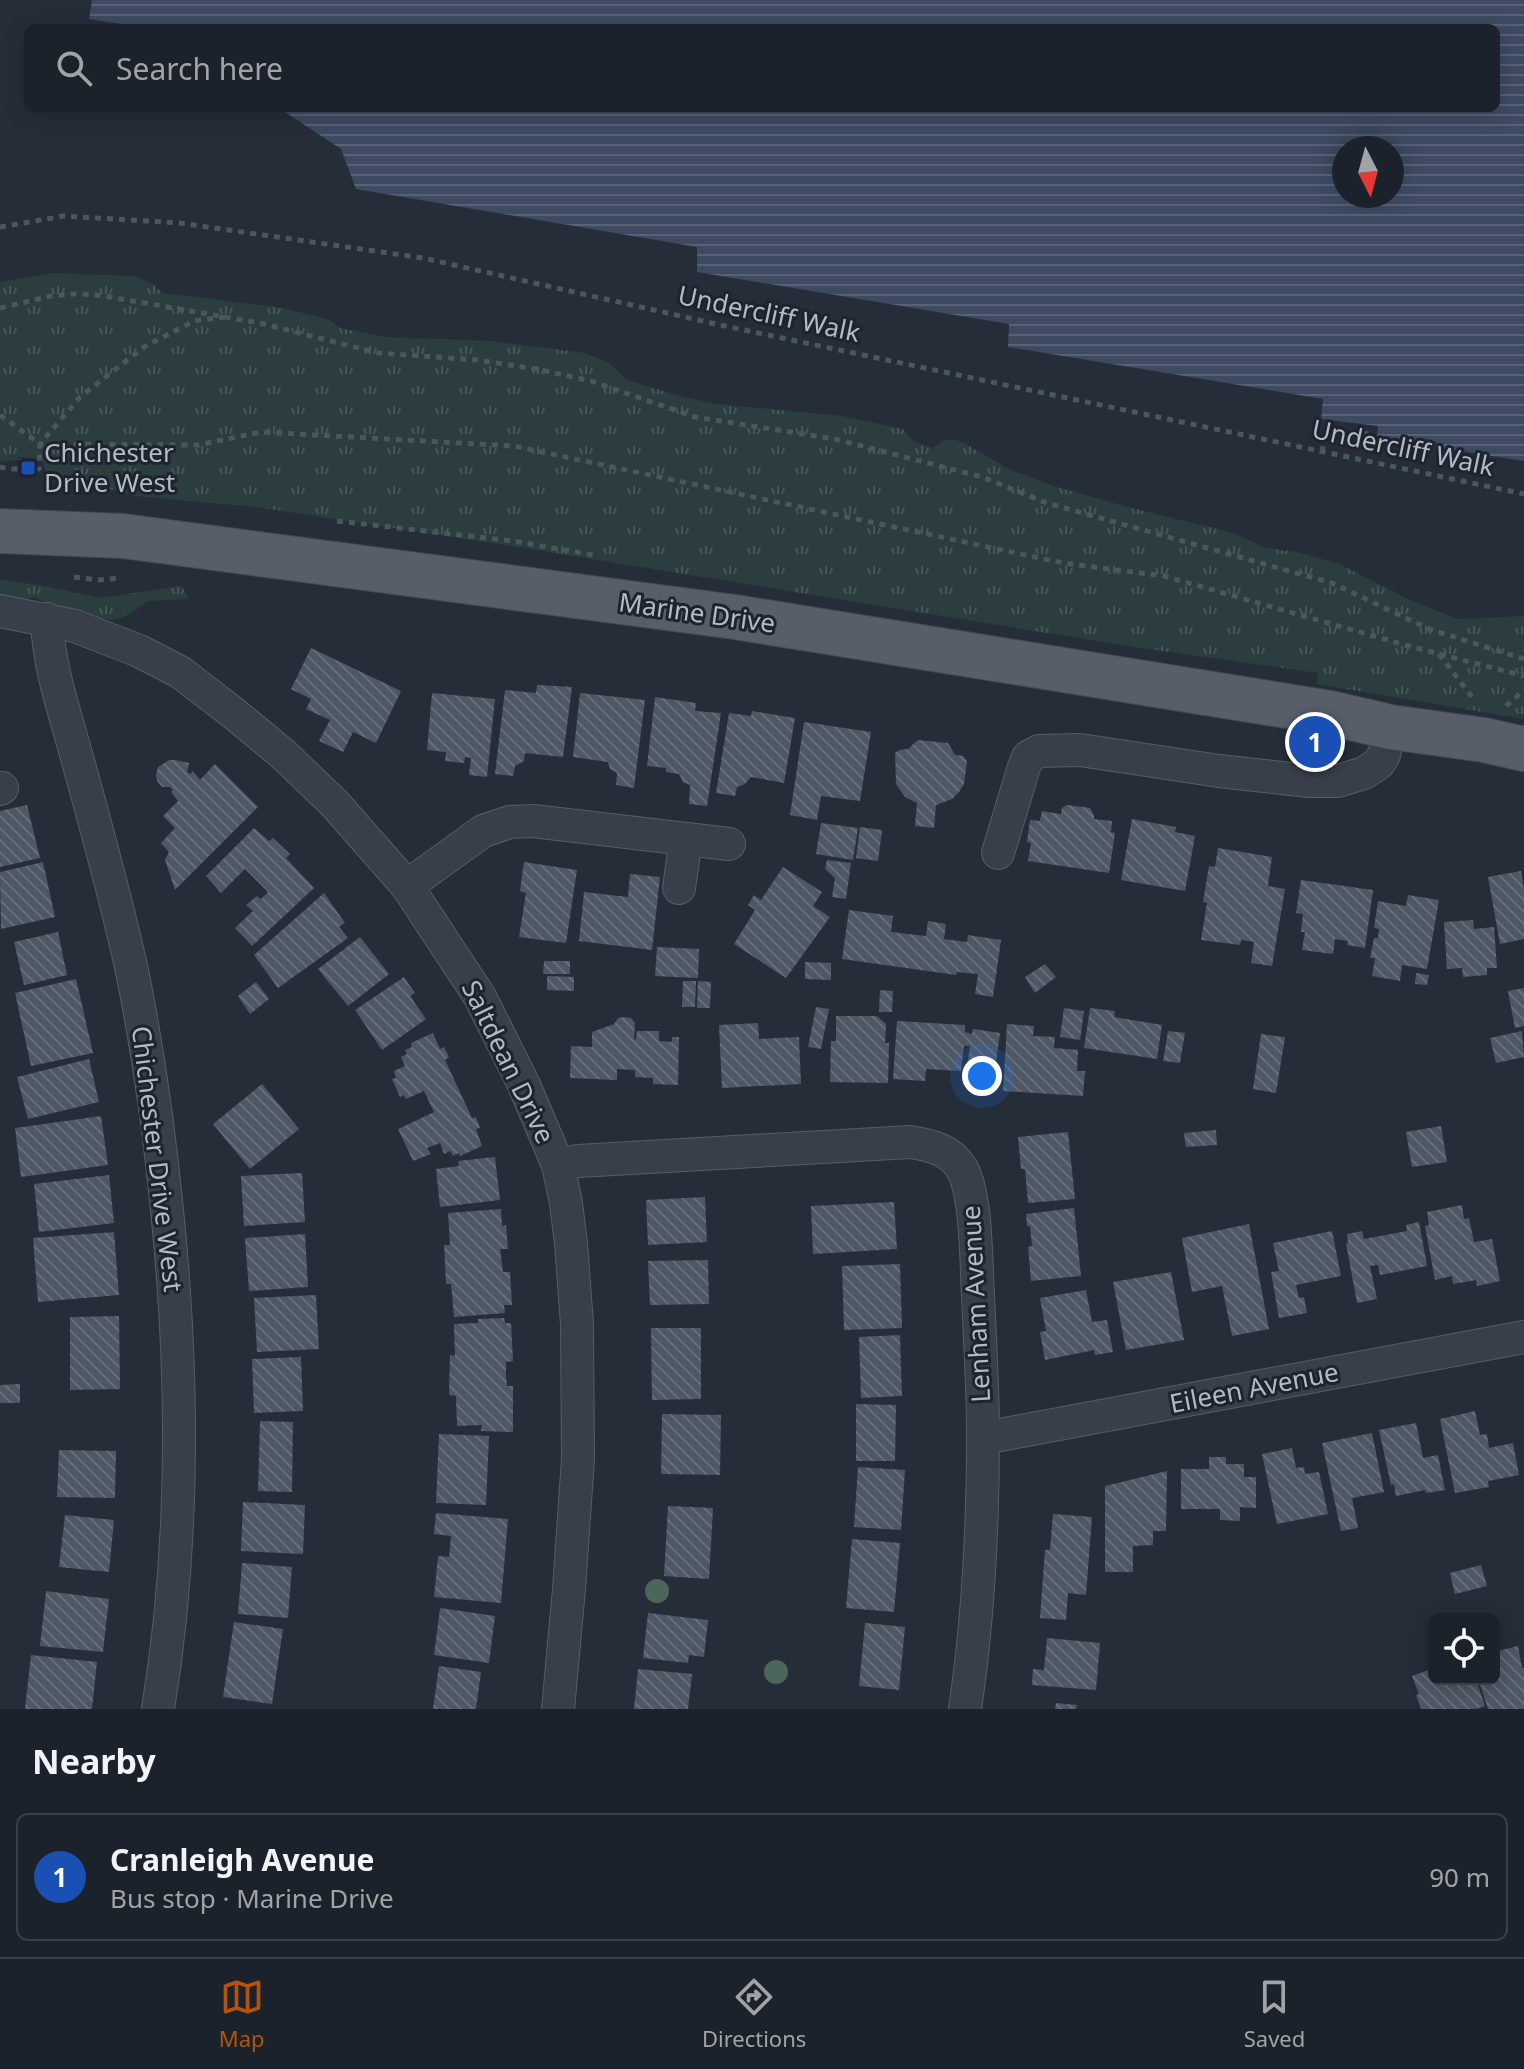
<!DOCTYPE html>
<html lang="en">
<head>
<meta charset="utf-8">
<style>
	:root { --surface:#1c222b; --page:#252a33; --text:#f1f3f6; --muted:#a0a4a9; --line:#3a3f47; --accent:#b45309 }
	body { margin:0; font-family:"Noto Sans",sans-serif; background:var(--page); color:var(--text) }
	.controls { position:absolute; right:24px; bottom:24px; display:grid; overflow:hidden; border-radius:12px; box-shadow:0 4px 20px #0003 }
	.controls button { width:72px; height:72px; display:grid; place-items:center; padding:0; border:0; border-bottom:2px solid var(--line); background:var(--surface); color:var(--text); font:40px sans-serif }
	.compass { position:absolute; left:1332px; top:136px; width:72px; height:72px; border-radius:50%; background:var(--surface); box-shadow:0 4px 20px #0003; rotate:174deg }
	.you { position:absolute; left:982px; top:1076px; width:28px; height:28px; margin:-20px; border:6px solid #fff; border-radius:50%; background:#1a73e8; box-shadow:0 0 0 12px #1a73e833 }
	.badge { display:grid; place-items:center; width:52px; height:52px; border-radius:50%; background:var(--accent); color:#fff; font-size:26px; font-weight:700 }
	.pin { position:absolute; translate:-50% -50%; border:4px solid #fff; box-shadow:0 2px 8px #0006 }
	.list { margin:0; padding:0; list-style:none }
	h2 { display:flex; justify-content:space-between; align-items:center; height:104px; margin:0; padding:0 32px; font-size:34px }
	h2 small { font-size:26px; font-weight:400; color:var(--muted) }
	.list li { display:grid; grid-template-columns:52px 1fr auto; gap:24px; align-items:center; box-sizing:border-box; height:128px; margin:0 16px 16px; padding:0 16px; border:2px solid var(--line); border-radius:12px }
	.list b { display:block; font-size:30px; white-space:nowrap }
	.list p { margin:0; font-size:26px; white-space:nowrap; color:var(--muted) }
	.list em { font-size:26px; font-style:normal; color:var(--muted) }
	.icon { flex:none; width:44px; height:44px; fill:none; stroke:currentColor; stroke-width:2; stroke-linecap:round; stroke-linejoin:round }
	.map { position:relative; flex:none; width:1524px; height:1709px; overflow:hidden }
	.search { position:absolute; background:var(--surface); box-shadow:0 4px 20px #0003; left:24px; right:24px; top:24px; height:88px; display:flex; align-items:center; gap:20px; box-sizing:border-box; padding:0 28px; border-radius:12px; color:var(--muted); font-size:30px }
	.sheet { height:248px; background:var(--surface) }
	nav { display:flex; justify-content:space-around; align-items:center; box-sizing:border-box; height:112px; border-top:2px solid var(--line); background:var(--surface); font-size:22px; color:var(--muted) }
	nav a { display:grid; justify-items:center; gap:4px }
	nav .on { color:var(--accent) }
	.map>svg:first-child { display:block }
	.grass { fill:url(#grass-tufts) }
	.water { fill:url(#water-rules); fill-rule:evenodd }
	.building { fill:url(#building-back-hatch) }
	.lines { fill:none; stroke-linecap:round; stroke-linejoin:round }
	.street-casing { stroke:#575d68; stroke-width:34 }
	.primary-casing { stroke:#424853; stroke-width:46 }
	.path { stroke:#49585c; stroke-width:5; stroke-dasharray:6 6; stroke-linecap:butt }
	.street { stroke:#393f4a; stroke-width:32 }
	.primary { stroke:#575e6a; stroke-width:44 }
	.tree { fill:#4d665c }
	.transit-dot { fill:#1a4fb4; stroke:#1e242f; stroke-width:3 }
	.labels { text-anchor:middle; stroke-width:6; stroke-linejoin:round; paint-order:stroke }
	.street-label { font-size:26px; fill:#b4bac5; stroke:#1e242f }
	.poi-label { font-size:26px; fill:#b4bac5; stroke:#1e242f; text-anchor:start }
</style>
</head>
<body>
<div class="map">
<svg width="1524" height="1709" viewBox="0 0 1524 1709">
	<defs>
		<pattern id="grass-tufts" width="24" height="20" patternUnits="userSpaceOnUse" patternTransform="scale(2)"><rect width="24" height="20" fill="#2b3d3f"/><path d="M3 7l-1-3M5 7V3M7 7l1-3M15 17l-1-3M17 17v-4M19 17l1-3" fill="none" stroke="#475759"/></pattern>
		<pattern id="water-rules" width="6" height="5" patternUnits="userSpaceOnUse" patternTransform="scale(2)"><rect width="6" height="5" fill="#3d4a61"/><path d="M0 2.5h6" fill="none" stroke="#576276"/></pattern>
		<pattern id="building-back-hatch" width="6" height="6" patternUnits="userSpaceOnUse" patternTransform="scale(2)"><rect width="6" height="6" fill="#4e5765"/><path d="M-1 5l2 2M0 0l6 6M5-1l2 2" fill="none" stroke="#656d7a"/></pattern>
	</defs>
	<rect width="100%" height="100%" fill="#252d39"/>
	<!-- grass -->
	<g class="grass">
		<path d="M51,273L134,276L151,283L163,293L277,307L328,319L340,328L386,337L491,341L585,353L609,363L627,380L683,397L717,404L842,416L903,429L913,441L933,448L944,440H956L966,444L1009,469L1054,486L1127,507L1234,533L1265,548L1297,552L1339,564L1410,600L1458,619L1524,616V719L1317,684L1318,673L1127,646L512,546L257,507L135,496L46,472L42,459L19,457L18,460L0,462V282Z"/>
		<path d="M0,579L49,587L99,598L182,586L189,599L148,601L126,616L113,620L73,612L35,598H0Z"/>
	</g>
	<!-- water -->
	<path class="water" d="M92,0H1524V461L1377,438L1378,426L1321,419L1323,399L1008,347L1009,324L697,272V247L356,189L341,149L279,108H1496V28H147L89,19ZM1344,148H1392V196H1344Z"/>
	<!-- building -->
	<g class="building">
		<path d="M20,459L36,460V466L20,465Z"/>
		<path d="M311,648L401,691L376,743L353,732L343,752L319,741L330,720L306,709L311,699L291,689Z"/>
		<path d="M537,685L572,687L563,757L525,753L524,761L515,766L513,776L495,774L505,690L536,693Z"/>
		<path d="M432,693L495,699L487,777L469,775L471,758L465,757L464,763L445,761L446,752L427,750Z"/>
		<path d="M580,693L645,700L634,788L616,785L617,773L610,769L608,762L573,757Z"/>
		<path d="M655,697L696,703L695,711L721,713L707,806L689,804L690,785L683,782L679,774L666,772V768L647,766Z"/>
		<path d="M752,711L795,718L784,783L751,777L745,784L737,787L735,796L716,793L729,713L751,716Z"/>
		<path d="M804,722L871,732L860,801L821,796L817,820L790,815Z"/>
		<path d="M918,740L948,743L955,755L963,756L967,761L964,784L959,792L952,799L936,805L934,828L915,826L917,803L905,797L896,784L895,753L899,750L908,749Z"/>
		<path d="M169,760H175L189,763L187,772L190,774L193,771L200,780L215,764L258,807L175,890L165,860L169,852L161,843L175,828L163,816L178,801L171,792L173,790L170,787H162L157,781L156,774L158,767Z"/>
		<path d="M27,805L40,858L0,867V811Z"/>
		<path d="M1067,805L1090,808L1094,815V819L1112,821L1111,832L1115,833L1109,873L1028,861L1031,843L1027,842L1030,820L1040,821L1042,811L1061,814L1062,808Z"/>
		<path d="M1132,819L1176,827L1175,832L1195,836L1185,891L1121,880Z"/>
		<path d="M821,823L858,828L853,860L816,854Z"/>
		<path d="M860,827L882,830L878,861L856,858Z"/>
		<path d="M254,828L269,841L273,838L290,854L286,858L314,888L252,946L235,928L253,911L246,905L257,896L261,899L268,892L245,869L221,893L206,876Z"/>
		<path d="M1218,848L1272,857L1268,886L1285,889L1272,966L1251,963L1254,942L1241,940L1240,945L1201,940L1207,903L1203,902L1209,866L1215,867Z"/>
		<path d="M827,860L851,863L846,899L832,897L835,878L825,869Z"/>
		<path d="M43,862L55,917L1,929L0,872Z"/>
		<path d="M524,862L577,870L566,943L519,937L526,893L520,891Z"/>
		<path d="M783,867L822,892L813,906L830,917L786,978L734,944L755,910L748,905L754,895L761,900Z"/>
		<path d="M1521,871L1524,889V939L1500,944L1488,877Z"/>
		<path d="M630,874L660,877L652,950L579,941L584,892L628,897Z"/>
		<path d="M1301,880L1373,890L1365,948L1347,945L1348,941L1335,939L1333,954L1302,950L1305,932H1301L1303,914L1296,913Z"/>
		<path d="M324,893L345,923L339,927L348,938L278,988L254,955Z"/>
		<path d="M1408,895L1439,900L1427,969L1402,965L1400,981L1372,976L1375,958H1370L1374,938H1378L1379,929L1374,928L1378,901L1406,906Z"/>
		<path d="M849,910L893,916L891,932L926,936L928,921L946,924L944,939L967,942L968,935L1001,940L993,997L975,994L978,974L957,972L956,975L842,959Z"/>
		<path d="M1473,920L1474,929L1494,927L1497,968H1487V975L1463,977L1462,968L1447,969L1444,922Z"/>
		<path d="M58,932L67,975L24,985L14,942Z"/>
		<path d="M360,937L389,974L348,1006L318,969Z"/>
		<path d="M657,947L699,949L698,978L655,976Z"/>
		<path d="M544,961H570V974H543Z"/>
		<path d="M805,962L831,963V980L805,979Z"/>
		<path d="M1045,964L1056,977L1035,993L1025,977Z"/>
		<path d="M1416,973L1429,975L1427,985L1415,984Z"/>
		<path d="M547,976L574,977V991L547,990Z"/>
		<path d="M404,977L415,993L410,996L426,1019L382,1050L355,1010Z"/>
		<path d="M76,979L93,1053L31,1066L15,993Z"/>
		<path d="M683,981H696L695,1007H682Z"/>
		<path d="M698,981L711,982L710,1008H697Z"/>
		<path d="M256,982L269,999L250,1014L238,996Z"/>
		<path d="M1524,988V1026L1515,1028L1508,991Z"/>
		<path d="M880,990L893,991L892,1012H879Z"/>
		<path d="M816,1007L829,1009L821,1049L808,1047Z"/>
		<path d="M1064,1008L1084,1011L1080,1040L1060,1037Z"/>
		<path d="M1090,1008L1115,1011L1114,1017L1162,1025L1157,1059L1084,1048Z"/>
		<path d="M836,1016H877L886,1024L885,1043H889L888,1083L830,1082L831,1041H836Z"/>
		<path d="M624,1017L631,1018L635,1023L634,1040L636,1039L637,1031H659V1041L672,1042V1037H679L678,1085L653,1084V1078L635,1077V1070L617,1069V1080L570,1078L571,1046L592,1047V1032L614,1024L618,1018Z"/>
		<path d="M897,1021L965,1025V1032L972,1034L973,1029L1000,1033L995,1070L967,1066L970,1046H964L961,1071L926,1069L925,1081L893,1079Z"/>
		<path d="M758,1023L759,1039L799,1037L801,1084L722,1088L719,1025Z"/>
		<path d="M1007,1024L1034,1026L1033,1036L1055,1037L1054,1048L1078,1050L1077,1071H1085L1083,1096L1003,1091Z"/>
		<path d="M1168,1031L1185,1033L1180,1063L1163,1061Z"/>
		<path d="M1522,1031L1524,1057L1496,1063L1490,1038Z"/>
		<path d="M433,1033L440,1049L444,1047L449,1057L445,1060L472,1118L476,1117L480,1128L476,1129L482,1146L460,1156L459,1153L453,1156L450,1151L444,1154L440,1143L427,1148L431,1154L413,1161L398,1129L434,1112L424,1091L406,1099L404,1095L400,1097L392,1079L396,1078L394,1071L405,1066L401,1057L407,1054L405,1050L412,1047L411,1043Z"/>
		<path d="M1261,1034L1285,1037L1276,1093L1253,1089Z"/>
		<path d="M89,1059L99,1102L28,1119L17,1077Z"/>
		<path d="M262,1084L299,1129L250,1169L213,1124Z"/>
		<path d="M101,1116L108,1165L21,1177L15,1128Z"/>
		<path d="M1441,1126L1447,1162L1412,1167L1406,1132Z"/>
		<path d="M1216,1130L1217,1145L1186,1147L1184,1133Z"/>
		<path d="M1068,1132L1075,1199L1028,1203L1025,1169H1021L1018,1137Z"/>
		<path d="M495,1157L500,1200L440,1207L436,1169L459,1166L458,1161Z"/>
		<path d="M302,1173L305,1222L244,1226L241,1176Z"/>
		<path d="M109,1175L114,1223L39,1232L34,1184Z"/>
		<path d="M705,1197L707,1242L648,1245L646,1200Z"/>
		<path d="M894,1202L897,1249L813,1254L811,1206Z"/>
		<path d="M1462,1205L1464,1219L1469,1218L1474,1242L1492,1239L1500,1281L1477,1286L1476,1280L1453,1284L1452,1276L1435,1280L1425,1226L1429,1225L1427,1212Z"/>
		<path d="M1074,1208L1081,1276L1031,1281L1028,1247L1032,1246L1030,1226H1027L1026,1214Z"/>
		<path d="M501,1209L502,1226L506,1225L508,1249H500L503,1272H510L512,1305H504L505,1313L454,1317L451,1284H446L445,1263L444,1245H450L448,1213Z"/>
		<path d="M1419,1222L1427,1266L1380,1275L1378,1265L1370,1266L1377,1299L1357,1303L1346,1243H1348L1347,1234L1362,1231L1364,1239L1407,1231L1406,1225Z"/>
		<path d="M1249,1224L1269,1329L1232,1336L1222,1286L1192,1292L1182,1238Z"/>
		<path d="M1332,1231L1341,1276L1296,1285L1299,1298L1304,1297L1307,1313L1279,1318L1271,1272L1279,1271L1273,1243Z"/>
		<path d="M114,1232L119,1295L38,1302L33,1238Z"/>
		<path d="M305,1234L308,1287L249,1291L245,1238Z"/>
		<path d="M708,1260L709,1304L650,1305L648,1261Z"/>
		<path d="M900,1264L902,1328L844,1330L842,1266Z"/>
		<path d="M1171,1272L1184,1340L1126,1350L1113,1282Z"/>
		<path d="M1086,1290L1092,1322L1107,1320L1113,1352L1095,1355L1094,1350L1045,1360L1040,1332L1046,1331L1040,1298Z"/>
		<path d="M316,1295L319,1349L257,1352L254,1298Z"/>
		<path d="M119,1316L120,1389L70,1390V1317Z"/>
		<path d="M504,1318L505,1323H511L513,1361L506,1362V1376L507,1386H513V1432L481,1431L482,1425L457,1426L456,1396L449,1395L450,1355L455,1356L454,1324L478,1323V1319Z"/>
		<path d="M651,1328H701V1399L652,1400Z"/>
		<path d="M900,1335L902,1396L861,1398L859,1337Z"/>
		<path d="M301,1357L303,1411L254,1413L252,1359Z"/>
		<path d="M20,1384V1403H0V1385Z"/>
		<path d="M856,1404L896,1405L895,1461H856Z"/>
		<path d="M1475,1411L1480,1435L1487,1434L1489,1448L1513,1443L1519,1475L1488,1481L1489,1487L1455,1493L1440,1419Z"/>
		<path d="M662,1414L721,1415L720,1475L661,1474Z"/>
		<path d="M260,1421L293,1422L292,1492L258,1491Z"/>
		<path d="M1416,1423L1423,1458L1438,1455L1445,1490L1426,1493L1425,1490L1396,1496L1394,1484L1391,1485L1379,1430Z"/>
		<path d="M1372,1433L1384,1492L1352,1498L1358,1528L1341,1531L1322,1443Z"/>
		<path d="M439,1434L489,1436L486,1505L436,1503Z"/>
		<path d="M1292,1448L1296,1468L1304,1467L1305,1474L1319,1472L1328,1514L1277,1524L1262,1454Z"/>
		<path d="M59,1450L116,1451L115,1498L57,1497Z"/>
		<path d="M1209,1457H1226V1464H1244V1477H1256V1508L1240,1507V1521L1220,1520V1509H1181V1469H1209Z"/>
		<path d="M858,1467L905,1470L901,1530L854,1527Z"/>
		<path d="M1167,1471L1166,1531H1153V1545L1133,1546V1572H1105V1486Z"/>
		<path d="M243,1502L305,1505L303,1554L241,1551Z"/>
		<path d="M668,1506L713,1508L709,1579L664,1576Z"/>
		<path d="M436,1513L508,1519L501,1603L434,1597L438,1556L449,1557L451,1536L434,1534Z"/>
		<path d="M1053,1514L1092,1517L1086,1595L1068,1593L1066,1620L1040,1618L1045,1550H1050Z"/>
		<path d="M65,1515L114,1520L109,1572L59,1567Z"/>
		<path d="M852,1539L900,1543L894,1612L846,1608Z"/>
		<path d="M242,1563L292,1567L288,1618L238,1614Z"/>
		<path d="M1481,1565L1487,1586L1455,1594L1450,1573Z"/>
		<path d="M46,1591L109,1599L103,1652L40,1646Z"/>
		<path d="M440,1608L495,1616L489,1663L434,1655Z"/>
		<path d="M648,1613L708,1620L704,1657L689,1655L688,1663L643,1658Z"/>
		<path d="M234,1622L283,1629L272,1704L223,1697Z"/>
		<path d="M865,1623L905,1627L899,1690L859,1686Z"/>
		<path d="M1047,1638L1100,1643L1096,1690L1032,1685L1033,1669L1044,1670Z"/>
		<path d="M1518,1646L1522,1668H1524V1709H1488L1478,1679H1494V1652Z"/>
		<path d="M31,1655L97,1662L92,1709H25Z"/>
		<path d="M439,1666L481,1672L476,1709H433Z"/>
		<path d="M1434,1668V1679H1439L1440,1681L1445,1679H1476L1485,1706L1476,1709H1421L1416,1695L1419,1694L1412,1676Z"/>
		<path d="M638,1669L692,1674L688,1709H634Z"/>
		<path d="M1056,1703L1077,1705L1076,1709H1055Z"/>
	</g>
	<g class="lines">
		<!-- street casing -->
		<g class="street-casing">
			<g id="street">
				<path d="M0,611L75,626L139,651L180,672L232,712L283,754L335,804L407,886L480,997L524,1085L558,1165L566,1203L571,1243L577,1324L578,1459L569,1589L558,1709"/>
				<path d="M47,619C48,665 64,710 76,754C96,826 116,898 132,971C148,1050 159,1129 167,1210C184,1376 185,1544 158,1709"/>
				<path d="M0,789L2,788"/>
				<path d="M998,853L1024,767L1028,757L1039,751L1080,750L1219,771L1309,781H1338L1364,773L1378,764L1384,755L1390,727"/>
				<path d="M407,886L483,831L510,822L533,821L729,844"/>
				<path d="M679,888L686,839"/>
				<path d="M558,1165L578,1161L910,1142C931,1145 951,1150 962,1169C977,1195 976,1264 978,1295C980,1342 983,1389 983,1435C983,1525 978,1621 965,1709"/>
				<path d="M983,1435H1000L1524,1337"/>
			</g>
		</g>
		<!-- primary casing -->
		<g class="primary-casing">
			<path id="primary" d="M0,531L123,536L735,617L1330,713L1390,727L1484,740L1524,749"/>
		</g>
		<!-- path -->
		<g class="path">
			<path d="M0,227L64,216L180,223L423,258L725,326L1524,494"/>
			<path d="M0,308L51,296L75,294L98,295L260,323L378,353L477,360L536,369L591,381L695,417L835,439L982,477L1047,503L1332,583L1429,629L1524,659"/>
			<path d="M225,317L194,321L144,347L80,397L40,444L198,445L261,432L514,446L1063,563L1164,576L1405,645L1524,676"/>
			<path d="M0,415L40,444L39,469H8L0,467"/>
			<path d="M1322,452L1326,429L1369,434"/>
			<path d="M337,521L513,541L593,555"/>
			<path d="M74,577L99,580L120,578"/>
			<path d="M1439,654L1472,697"/>
			<path d="M1506,706L1524,690"/>
		</g>
		<!-- street -->
		<use href="#street" class="street"/>
		<!-- primary -->
		<use href="#primary" class="primary"/>
	</g>
	<!-- trees -->
	<g class="tree">
		<circle cx="657" cy="1591" r="12"/>
		<circle cx="776" cy="1672" r="12"/>
	</g>
	<!-- markers -->
	<rect class="transit-dot" x="20" y="460" width="16" height="16" rx="4"/>
	<g class="labels">
		<!-- street labels -->
		<g class="street-label">
			<text transform="translate(769 314) rotate(12)" y="9">Undercliff Walk</text>
			<text transform="translate(1403 448) rotate(12)" y="9">Undercliff Walk</text>
			<text transform="translate(697 613) rotate(8)" y="9">Marine Drive</text>
			<text transform="translate(508 1062) rotate(64)" y="9">Saltdean Drive</text>
			<text transform="translate(157 1159) rotate(83)" y="9">Chichester Drive West</text>
			<text transform="translate(976 1304) rotate(-93)" y="9">Lenham Avenue</text>
			<text transform="translate(1254 1388) rotate(-11)" y="9">Eileen Avenue</text>
		</g>
		<!-- poi labels -->
		<g class="poi-label">
			<text x="44" y="462">Chichester<tspan x="44" dy="30">Drive West</tspan></text>
		</g>
	</g>
</svg>
<div class="controls">
<button><svg class="icon" aria-label="locate" viewBox="0 0 24 24"><circle cx="12" cy="12" r="6"/><path d="M12 2v4M12 18v4M2 12h4M18 12h4"/></svg></button>
</div>
<svg class="compass" viewBox="-18 -18 36 36"><path d="M0-13l5 13h-10z" fill="#e53935"/><path d="M0 13l5-13h-10z" fill="#a0a4a9"/></svg>
<div class="you"></div>
<div class="pin badge" style="left:1315px;top:742px;background:#1a4fb4">1</div>
<div class="search"><svg class="icon" aria-label="search" viewBox="0 0 24 24"><circle cx="10" cy="10" r="6"/><path d="M15 15l6 6"/></svg>Search here</div>
</div>
<section class="sheet">
<h2>Nearby<small></small></h2>
<ul class="list">
<li><span class="badge" style="background:#1a4fb4">1</span><div><b>Cranleigh Avenue</b><p>Bus stop · Marine Drive</p></div><em>90 m</em></li>
</ul>
</section>
<nav>
<a class="on"><svg class="icon" aria-label="map" viewBox="0 0 24 24"><path d="M3 6l6-2 6 2 6-2v14l-6 2-6-2-6 2zM9 4v14M15 6v14"/></svg>Map</a>
<a><svg class="icon" aria-label="directions" viewBox="0 0 24 24"><path d="M12 3l9 9-9 9-9-9zM9 14v-3h6M13 9l2 2-2 2"/></svg>Directions</a>
<a><svg class="icon" aria-label="saved" viewBox="0 0 24 24"><path d="M7 4h10v16l-5-4-5 4z"/></svg>Saved</a>
</nav>
</body>
</html>
